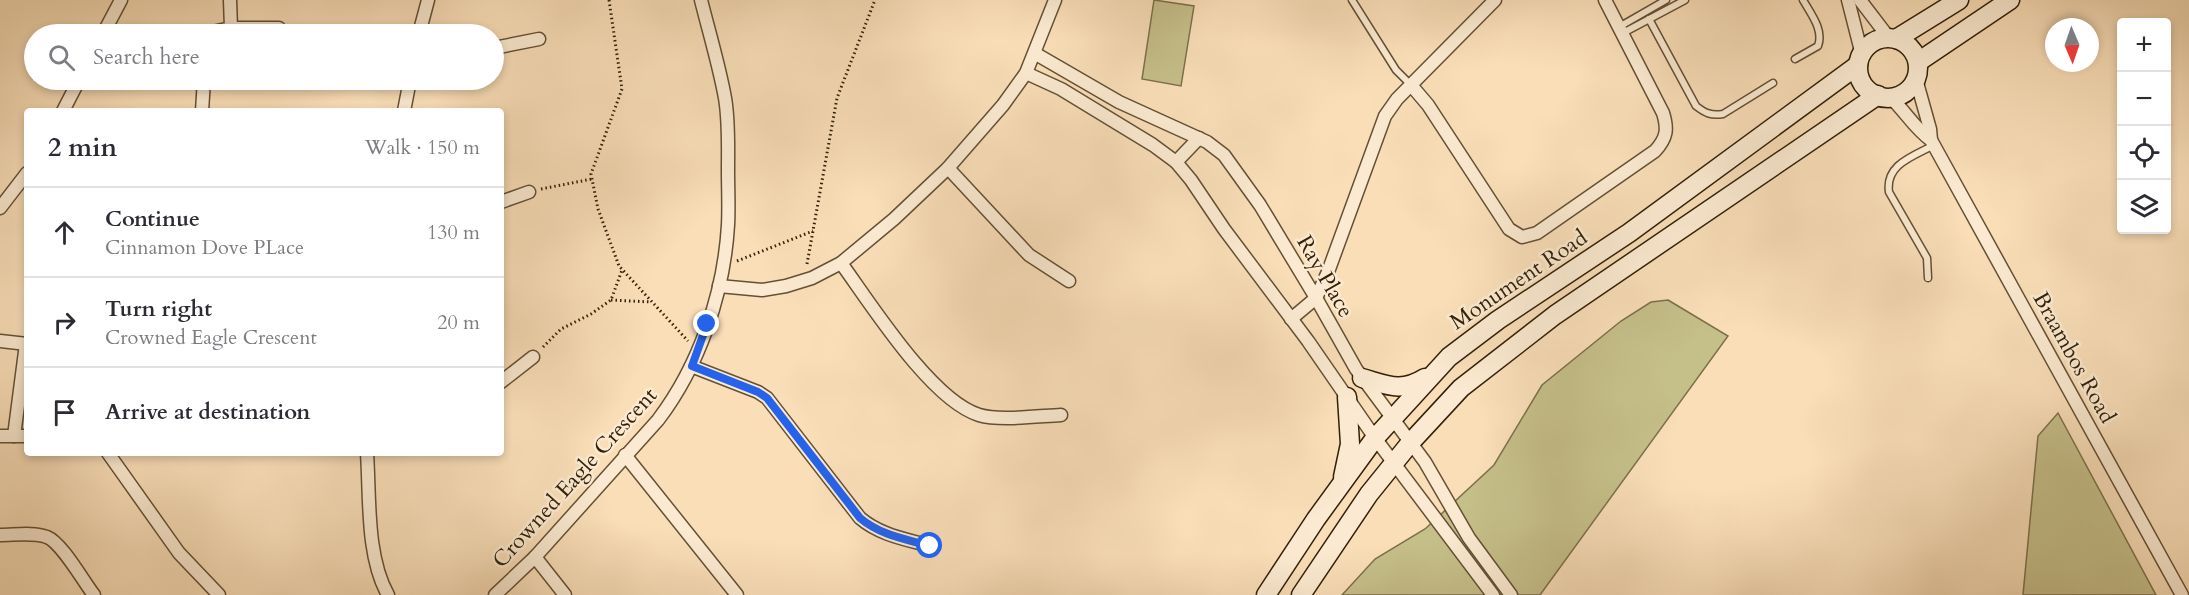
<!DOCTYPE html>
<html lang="en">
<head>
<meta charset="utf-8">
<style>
	:root { --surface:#fff; --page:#f2f2f3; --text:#2b2b33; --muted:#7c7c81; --line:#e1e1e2 }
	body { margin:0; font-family:Cardo,serif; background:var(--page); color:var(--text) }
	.controls { position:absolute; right:18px; top:18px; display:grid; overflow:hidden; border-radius:6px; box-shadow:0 3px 9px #0003 }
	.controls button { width:54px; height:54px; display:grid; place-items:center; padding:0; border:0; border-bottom:2px solid var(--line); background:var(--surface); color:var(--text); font:30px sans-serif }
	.compass { position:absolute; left:2045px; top:18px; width:54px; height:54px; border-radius:50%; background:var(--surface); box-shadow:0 3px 9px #0003; rotate:178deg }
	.stop { position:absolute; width:18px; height:18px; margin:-14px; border:4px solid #2563eb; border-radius:50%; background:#fff }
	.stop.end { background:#2563eb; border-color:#fff; box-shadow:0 2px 6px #0008 }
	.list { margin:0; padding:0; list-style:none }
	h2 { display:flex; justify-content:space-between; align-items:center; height:78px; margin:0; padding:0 24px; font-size:26px }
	h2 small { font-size:20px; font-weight:400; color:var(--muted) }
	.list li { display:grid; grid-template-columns:39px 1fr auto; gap:18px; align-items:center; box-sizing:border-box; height:90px; padding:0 24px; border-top:2px solid var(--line) }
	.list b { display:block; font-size:22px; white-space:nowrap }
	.list p { margin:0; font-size:20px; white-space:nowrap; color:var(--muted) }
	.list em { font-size:20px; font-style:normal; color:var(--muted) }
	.icon { flex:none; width:33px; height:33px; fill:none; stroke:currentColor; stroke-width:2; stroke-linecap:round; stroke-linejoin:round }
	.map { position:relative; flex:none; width:2189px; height:595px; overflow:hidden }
	.search { position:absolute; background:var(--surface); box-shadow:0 3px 9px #0003; left:24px; top:24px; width:480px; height:66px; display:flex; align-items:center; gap:15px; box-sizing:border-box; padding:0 21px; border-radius:33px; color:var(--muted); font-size:22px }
	.panel { position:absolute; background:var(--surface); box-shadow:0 3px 9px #0003; left:24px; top:108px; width:480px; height:348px; border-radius:6px }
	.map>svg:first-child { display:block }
	.green { fill:#c5bf8a; stroke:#7c704a; stroke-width:1.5 }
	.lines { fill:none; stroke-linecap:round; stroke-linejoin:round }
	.service-casing { stroke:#645035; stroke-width:9 }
	.minor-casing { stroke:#645035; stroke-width:15 }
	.secondary-casing { stroke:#322109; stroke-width:21 }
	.path { stroke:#322109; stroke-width:3; stroke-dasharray:1.5 3; stroke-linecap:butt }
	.service { stroke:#fbead1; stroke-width:6 }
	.minor { stroke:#fbead1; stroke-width:12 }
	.secondary { stroke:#fbead1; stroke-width:18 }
	.route { stroke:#2563eb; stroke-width:8 }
	.labels { text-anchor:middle; stroke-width:5; stroke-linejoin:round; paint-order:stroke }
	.street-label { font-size:22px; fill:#322109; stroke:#fbead1 }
</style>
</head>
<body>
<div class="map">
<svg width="2189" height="595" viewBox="0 0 2189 595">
	<rect width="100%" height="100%" fill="#f9deb8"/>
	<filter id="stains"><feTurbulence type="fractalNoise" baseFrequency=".00333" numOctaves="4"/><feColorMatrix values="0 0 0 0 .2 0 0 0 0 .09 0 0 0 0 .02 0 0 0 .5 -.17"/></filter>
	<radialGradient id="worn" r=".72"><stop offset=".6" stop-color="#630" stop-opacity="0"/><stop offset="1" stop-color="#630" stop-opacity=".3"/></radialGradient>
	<!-- green -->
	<g class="green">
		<path d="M1154,0L1194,6L1181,86L1142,79Z"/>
		<path d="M1668,300L1728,336L1540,595H1342L1375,559L1425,529L1494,465L1542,385L1621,321L1651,302Z"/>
		<path d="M2058,413L2156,595H2023L2038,436Z"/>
	</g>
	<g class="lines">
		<!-- service casing -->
		<g class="service-casing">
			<g id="service">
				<path d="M1352,0L1396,70L1411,85"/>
				<path d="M1649,19L1696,106C1705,113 1711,116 1723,114L1773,83"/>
				<path d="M1619,27L1666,0"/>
				<path d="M1623,33L1685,0"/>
				<path d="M1795,59L1818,46C1824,30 1811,14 1803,0"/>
				<path d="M1928,278L1927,258L1889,192C1885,164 1914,156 1934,145"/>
			</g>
		</g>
		<!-- minor casing -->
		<g class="minor-casing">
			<g id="minor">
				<path d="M1848,0L1862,55"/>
				<path d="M1860,0L1889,38"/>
				<path d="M231,28H279"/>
				<path d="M103,34L121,0"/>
				<path d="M210,34L212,32L231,28L230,0"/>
				<path d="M419,34L428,0"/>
				<path d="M494,48L539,39"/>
				<path d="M1036,54L1119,102L1207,142L1224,155L1260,205L1316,298L1356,369L1425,462L1469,538L1511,595"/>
				<path d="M1026,73L1061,89L1153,145L1176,162L1191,180L1224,229L1308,341L1375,438L1493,595"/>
				<path d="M1916,79L1930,129L1931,140"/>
				<path d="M1411,85L1428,105L1509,229L1522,237L1537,233L1655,151C1667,138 1668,129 1663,113L1605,0"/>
				<path d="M1891,98C1905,111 1915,129 1931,140L2182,595"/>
				<path d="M63,111L79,80"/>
				<path d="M202,111L204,80"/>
				<path d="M404,111L410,80"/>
				<path d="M1176,162L1199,138"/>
				<path d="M948,168L1029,255L1069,281"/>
				<path d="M501,202L529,192"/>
				<path d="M0,208L27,173"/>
				<path d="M841,263C871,304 931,400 979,415C999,421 1039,416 1061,415"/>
				<path d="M719,286L762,290L786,286L812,278L841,263L894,219L948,168L1003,105L1026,73L1055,0"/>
				<path d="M1291,319L1316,298L1328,272L1385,116L1397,99L1495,0"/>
				<path d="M0,341L27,344"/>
				<path d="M691,366L758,392L767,398L860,518C880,535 905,539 930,546"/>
				<path d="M501,382L533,357"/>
				<path d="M0,436H27"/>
				<path d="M14,436L26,344"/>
				<path d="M108,453L179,553L219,595"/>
				<path d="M367,453C370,497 366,556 388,595"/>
				<path d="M625,455L737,595"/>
				<path d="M0,535C15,535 33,532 47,537C62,543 83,581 94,595"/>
				<path d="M535,557L565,595"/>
				<path d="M495,595L535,557L658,420C699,366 724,294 728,225C729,207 728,189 728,170C728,146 729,121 725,98C719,65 709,32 701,0"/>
			</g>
		</g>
		<!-- secondary casing -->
		<g class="secondary-casing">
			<g id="secondary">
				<circle cx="1888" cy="68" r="30"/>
				<path d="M1896,39L1959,0"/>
				<path d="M1918,62L2010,0"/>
				<path d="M1362,378C1387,385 1401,393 1425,378"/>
				<path d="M1343,477L1350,444L1347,397"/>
				<path d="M1266,595L1316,519L1375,438L1449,357L1498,320L1629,233L1858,65"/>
				<path d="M1301,595L1369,494L1411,442L1461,388L1555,315L1878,95"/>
			</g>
		</g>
		<!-- path -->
		<g class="path">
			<path d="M609,0L622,89L591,174L598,209L619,266L688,341"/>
			<path d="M541,189L592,179"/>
			<path d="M737,261L813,231"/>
			<path d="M807,264L837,98L875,0"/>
			<path d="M611,300L651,302"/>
			<path d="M543,347L561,329L591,314L611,300L622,270"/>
		</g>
		<!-- service -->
		<use href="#service" class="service"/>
		<!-- minor -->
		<use href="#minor" class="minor"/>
		<!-- secondary -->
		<use href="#secondary" class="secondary"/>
	</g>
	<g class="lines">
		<!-- route -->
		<path class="route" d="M707,324L692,366L758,392L767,398L860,518C880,535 905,539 930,546"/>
	</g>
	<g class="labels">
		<!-- street labels -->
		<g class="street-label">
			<text transform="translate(1326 276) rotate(60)" y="8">Ray Place</text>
			<text transform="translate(1518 279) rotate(-34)" y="8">Monument Road</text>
			<text transform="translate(2075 357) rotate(61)" y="8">Braambos Road</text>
			<text transform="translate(574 477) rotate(-48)" y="8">Crowned Eagle Crescent</text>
		</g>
	</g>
	<rect width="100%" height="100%" filter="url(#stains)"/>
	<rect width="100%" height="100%" fill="url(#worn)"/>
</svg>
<div class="controls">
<button>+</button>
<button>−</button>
<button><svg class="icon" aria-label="locate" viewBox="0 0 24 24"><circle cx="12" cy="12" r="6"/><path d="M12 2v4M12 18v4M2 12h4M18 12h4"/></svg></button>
<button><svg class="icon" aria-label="layers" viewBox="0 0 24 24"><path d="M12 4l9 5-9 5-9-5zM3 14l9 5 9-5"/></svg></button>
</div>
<svg class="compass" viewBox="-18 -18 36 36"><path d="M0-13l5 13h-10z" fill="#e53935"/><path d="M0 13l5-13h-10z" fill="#7c7c81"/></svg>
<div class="stop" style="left:930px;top:546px"></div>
<div class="stop end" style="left:707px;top:324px"></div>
<div class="search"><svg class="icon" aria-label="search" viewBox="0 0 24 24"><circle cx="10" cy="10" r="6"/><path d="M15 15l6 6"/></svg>Search here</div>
<section class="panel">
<h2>2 min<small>Walk · 150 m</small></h2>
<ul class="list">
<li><svg class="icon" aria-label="ahead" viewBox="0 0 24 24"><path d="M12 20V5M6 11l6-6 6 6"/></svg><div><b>Continue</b><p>Cinnamon Dove PLace</p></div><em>130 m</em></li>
<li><svg class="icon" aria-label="right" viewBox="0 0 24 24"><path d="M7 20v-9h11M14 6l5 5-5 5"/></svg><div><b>Turn right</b><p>Crowned Eagle Crescent</p></div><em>20 m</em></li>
<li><svg class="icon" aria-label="arrive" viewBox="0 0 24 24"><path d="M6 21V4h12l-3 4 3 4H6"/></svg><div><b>Arrive at destination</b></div></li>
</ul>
</section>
</div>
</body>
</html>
